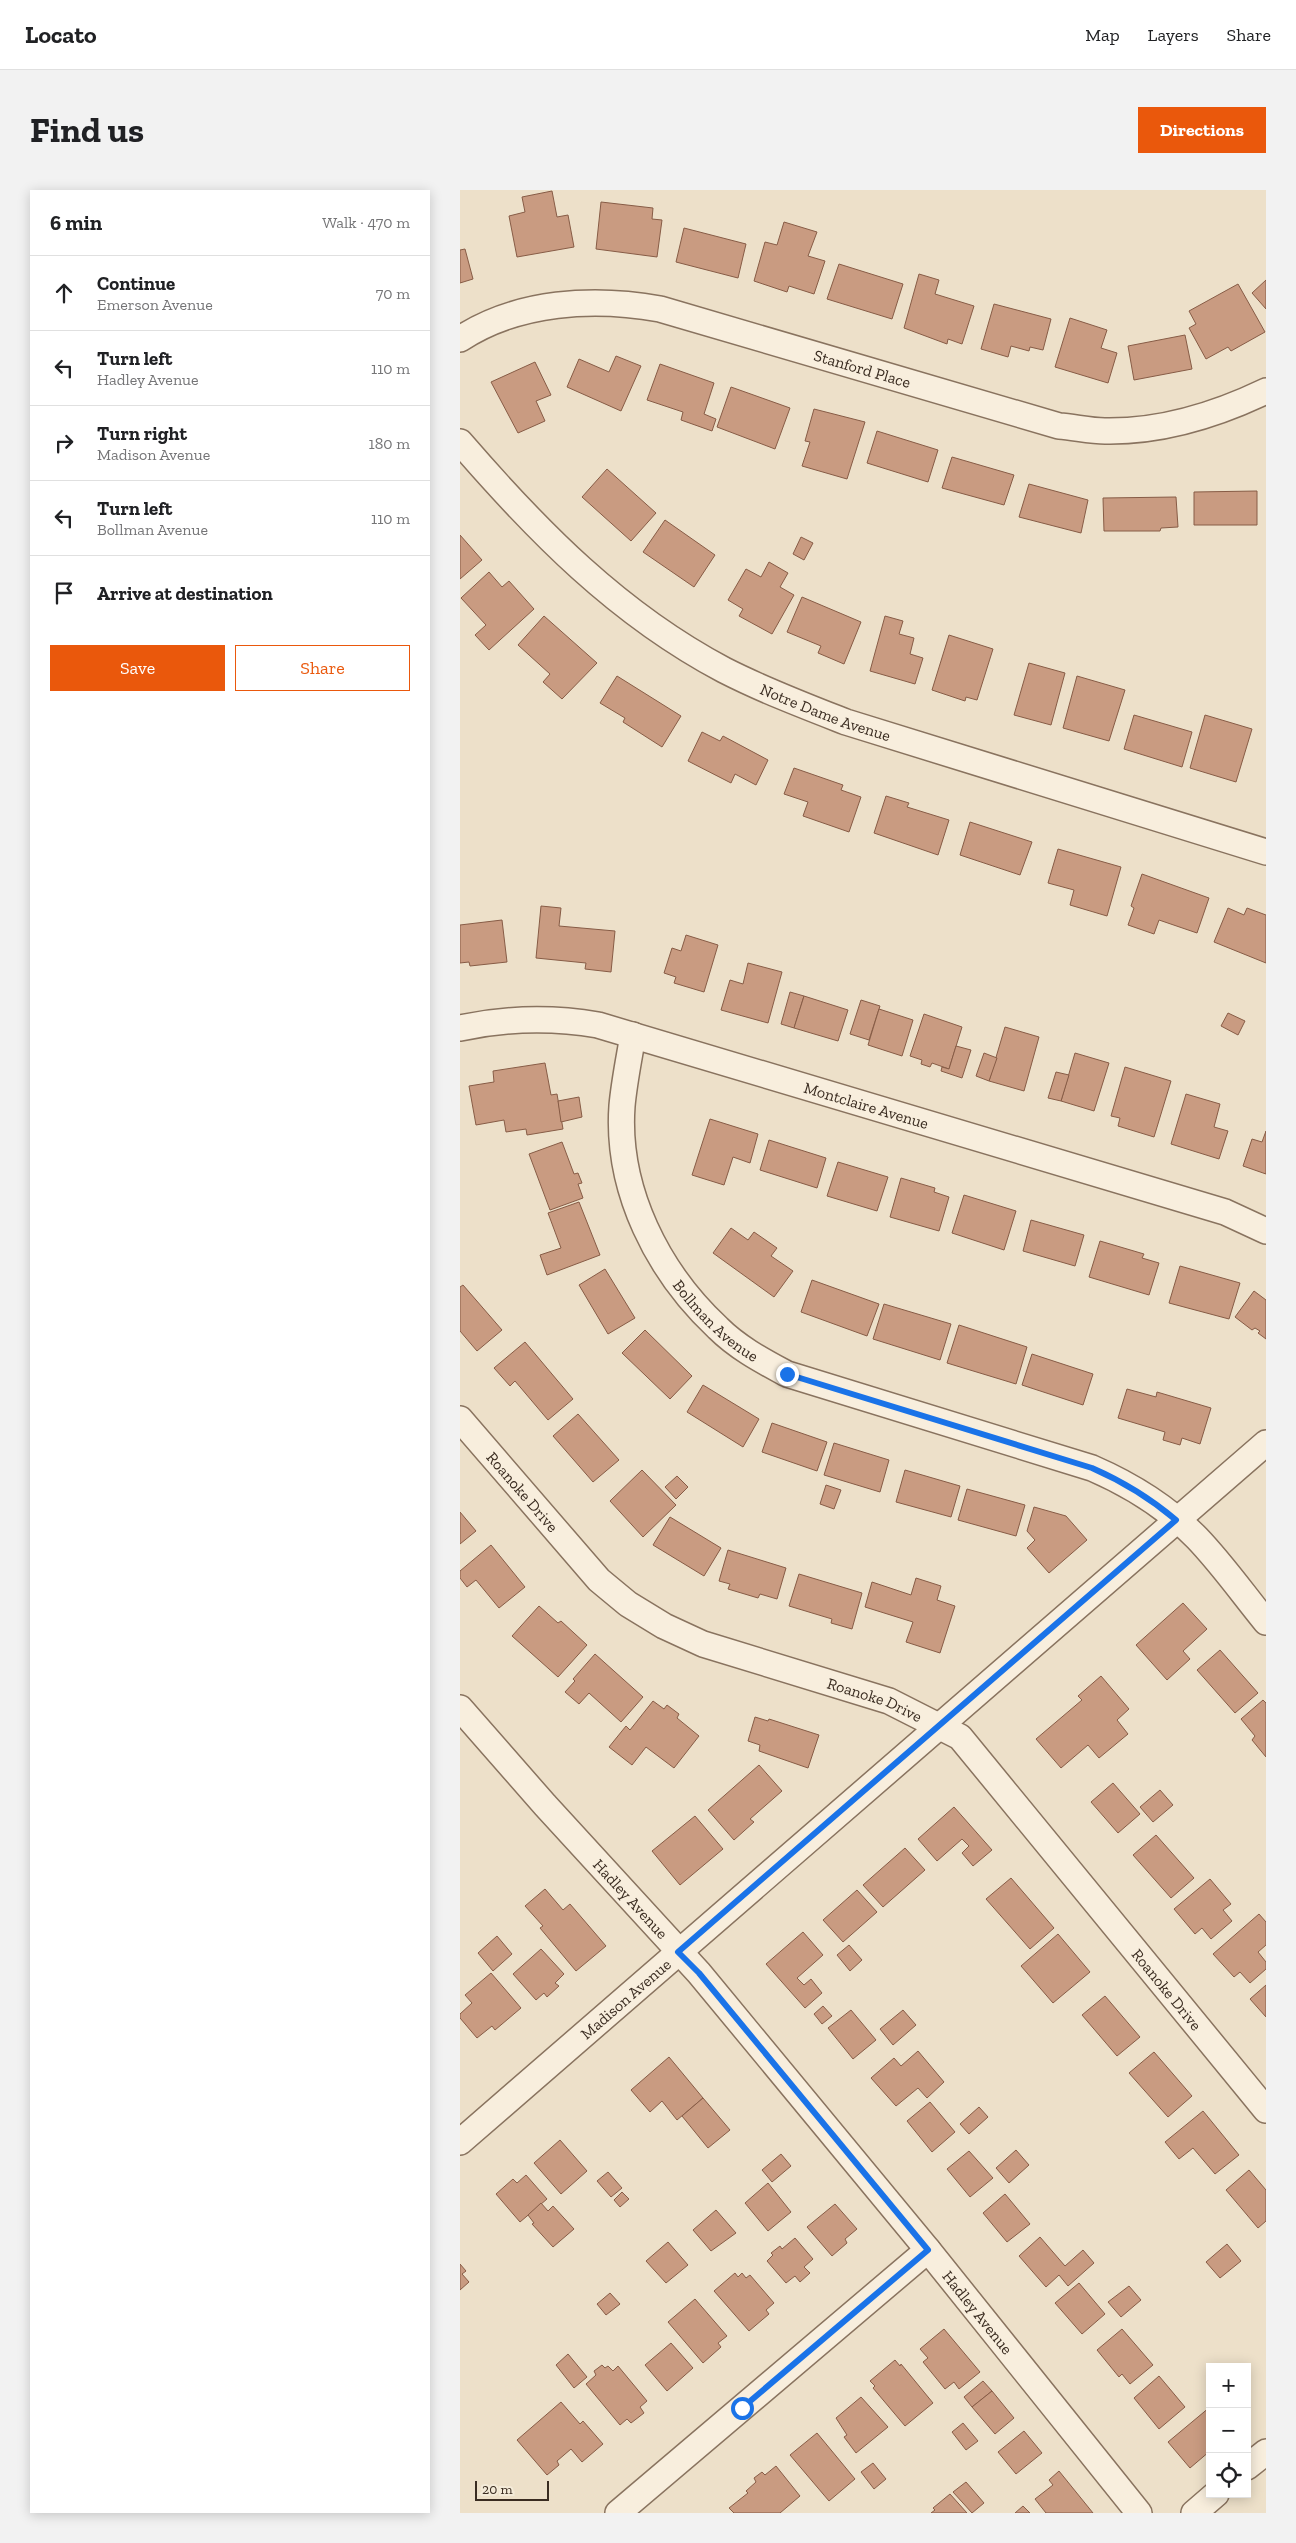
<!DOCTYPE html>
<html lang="en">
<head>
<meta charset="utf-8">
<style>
	:root { --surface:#fff; --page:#f2f2f2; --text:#202124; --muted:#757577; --line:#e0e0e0; --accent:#ea580c }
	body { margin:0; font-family:"Zilla Slab",serif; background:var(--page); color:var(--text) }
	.controls { position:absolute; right:15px; bottom:15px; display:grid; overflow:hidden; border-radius:0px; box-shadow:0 2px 12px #0003 }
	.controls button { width:45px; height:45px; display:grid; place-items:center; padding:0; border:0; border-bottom:1px solid var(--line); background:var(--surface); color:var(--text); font:25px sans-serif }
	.scale { position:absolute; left:15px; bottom:12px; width:74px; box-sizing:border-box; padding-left:5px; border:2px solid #3a2c21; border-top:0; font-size:14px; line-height:18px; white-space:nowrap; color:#3a2c21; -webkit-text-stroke:4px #f4ebd9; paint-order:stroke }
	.stop { position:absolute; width:15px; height:15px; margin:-11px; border:4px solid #1a73e8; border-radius:50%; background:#fff }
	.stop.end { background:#1a73e8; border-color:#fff; box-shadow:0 1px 5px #0008 }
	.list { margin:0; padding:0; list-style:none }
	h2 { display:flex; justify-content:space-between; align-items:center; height:65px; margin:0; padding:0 20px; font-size:21px }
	h2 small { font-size:16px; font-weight:400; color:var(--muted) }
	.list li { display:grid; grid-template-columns:32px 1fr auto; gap:15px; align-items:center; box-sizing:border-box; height:75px; padding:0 20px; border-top:1px solid var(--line) }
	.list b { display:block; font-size:19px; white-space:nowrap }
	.list p { margin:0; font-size:16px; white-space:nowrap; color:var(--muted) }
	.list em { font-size:16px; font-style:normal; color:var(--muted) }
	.actions { display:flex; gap:10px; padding:15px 20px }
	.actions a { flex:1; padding:11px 0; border:1px solid var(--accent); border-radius:0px; text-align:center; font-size:18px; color:var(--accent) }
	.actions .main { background:var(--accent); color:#fff }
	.icon { flex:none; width:28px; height:28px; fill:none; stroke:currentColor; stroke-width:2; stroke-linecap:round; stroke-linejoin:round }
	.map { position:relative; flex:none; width:806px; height:2323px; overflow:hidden; border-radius:0px }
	header { display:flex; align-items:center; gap:30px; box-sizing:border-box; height:70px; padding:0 25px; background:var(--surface); border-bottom:1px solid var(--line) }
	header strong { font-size:24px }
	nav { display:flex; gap:28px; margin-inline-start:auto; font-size:18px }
	.intro { display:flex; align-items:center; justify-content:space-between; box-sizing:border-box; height:120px; padding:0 30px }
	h1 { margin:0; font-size:35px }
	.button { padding:12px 22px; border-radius:0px; background:var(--accent); color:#fff; font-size:18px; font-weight:700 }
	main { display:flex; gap:30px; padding:0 30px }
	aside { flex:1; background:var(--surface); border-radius:0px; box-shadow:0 2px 12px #0003 }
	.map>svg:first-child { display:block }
	.building { fill:#c99b81; stroke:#875c46 }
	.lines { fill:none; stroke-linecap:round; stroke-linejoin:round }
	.minor-casing { stroke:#89735f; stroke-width:28 }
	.minor { stroke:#f8eedd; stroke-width:25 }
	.route { stroke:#1a73e8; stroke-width:6 }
	.labels { text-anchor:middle; stroke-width:4; stroke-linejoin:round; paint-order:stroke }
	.street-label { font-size:16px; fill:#3a2c21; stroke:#f4ebd9 }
</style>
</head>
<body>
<header>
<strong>Locato</strong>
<nav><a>Map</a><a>Layers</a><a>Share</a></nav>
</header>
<div class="intro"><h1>Find us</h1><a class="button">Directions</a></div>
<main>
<aside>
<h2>6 min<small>Walk · 470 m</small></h2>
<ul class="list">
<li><svg class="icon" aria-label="ahead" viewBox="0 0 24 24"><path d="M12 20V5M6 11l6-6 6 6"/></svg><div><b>Continue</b><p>Emerson Avenue</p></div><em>70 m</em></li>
<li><svg class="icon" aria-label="left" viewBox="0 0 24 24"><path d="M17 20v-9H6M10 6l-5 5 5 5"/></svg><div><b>Turn left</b><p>Hadley Avenue</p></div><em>110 m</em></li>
<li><svg class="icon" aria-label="right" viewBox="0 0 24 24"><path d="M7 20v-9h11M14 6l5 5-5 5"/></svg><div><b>Turn right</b><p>Madison Avenue</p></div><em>180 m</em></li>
<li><svg class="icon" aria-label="left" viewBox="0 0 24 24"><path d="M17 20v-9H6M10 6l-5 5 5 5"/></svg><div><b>Turn left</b><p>Bollman Avenue</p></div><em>110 m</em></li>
<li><svg class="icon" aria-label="arrive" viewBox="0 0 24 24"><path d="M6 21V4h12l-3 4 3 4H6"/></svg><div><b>Arrive at destination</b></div></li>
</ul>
<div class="actions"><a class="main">Save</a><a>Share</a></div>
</aside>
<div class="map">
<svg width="806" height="2323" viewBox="0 0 806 2323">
	<rect width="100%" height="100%" fill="#ede0c9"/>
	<!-- building -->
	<g class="building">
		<path d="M92,1L97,27L108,25L114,57L57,67L49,26L65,22L62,7Z"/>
		<path d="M141,12L193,18L192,29L202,30L197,67L136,59Z"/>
		<path d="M324,32L357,42L348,66L365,71L354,104L329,96L327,102L294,91L305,52L317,55Z"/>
		<path d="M224,38L286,54L278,88L216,72Z"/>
		<path d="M5,59L13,89L0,93V60Z"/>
		<path d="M379,74L443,94L432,129L367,109Z"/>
		<path d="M459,84L479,90L475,104L514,116L502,154L488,149L487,154L444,138Z"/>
		<path d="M806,90V119L792,103Z"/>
		<path d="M778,94L805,142L771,161L768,157L746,169L729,138L736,134L729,121Z"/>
		<path d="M534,114L591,129L583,160L570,157L569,161L551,156L548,167L521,159Z"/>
		<path d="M610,128L647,140L641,158L657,163L648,193L595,177Z"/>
		<path d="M725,145L732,179L674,190L668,156Z"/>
		<path d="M156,166L181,176L161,221L107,197L119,169L149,182Z"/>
		<path d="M75,172L91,205L76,211L85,231L58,243L31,192Z"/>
		<path d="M200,174L254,193L244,224L256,229L252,241L221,230L223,222L187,210Z"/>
		<path d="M271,197L330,218L315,259L257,237Z"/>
		<path d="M354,219L405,232L387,289L342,276L350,252L345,251Z"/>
		<path d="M417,241L478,260L468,292L407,273Z"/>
		<path d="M492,267L554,285L544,315L482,298Z"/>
		<path d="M147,279L196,323L171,351L122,307Z"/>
		<path d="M569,294L628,310L621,343L559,327Z"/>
		<path d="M797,301V335H734V302Z"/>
		<path d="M716,307L718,337L701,338L700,341H644L643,308Z"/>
		<path d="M205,330L255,365L234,397L183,362Z"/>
		<path d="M0,345L22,370L0,389Z"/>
		<path d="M341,347L353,353L344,370L333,364Z"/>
		<path d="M309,372L328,383L320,397L334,405L312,444L279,426L283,419L268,410L286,379L301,387Z"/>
		<path d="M29,382L42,397L49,391L74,419L29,460L15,445L26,435L1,408Z"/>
		<path d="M342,407L401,432L384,474L358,463L361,456L327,442Z"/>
		<path d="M84,426L137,473L102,509L83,492L90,484L58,455Z"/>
		<path d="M425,426L443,431L439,444L454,448L450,464L463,468L455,494L410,481Z"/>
		<path d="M489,445L533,459L517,510L506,507L505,511L472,500Z"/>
		<path d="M569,473L605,483L591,535L554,525Z"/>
		<path d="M157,486L221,526L202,557L163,532L165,528L140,513Z"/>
		<path d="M617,486L665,500L649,551L603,538Z"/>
		<path d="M674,525L732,542L722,577L664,559Z"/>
		<path d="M745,525L792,539L776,592L730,578Z"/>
		<path d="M242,542L260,551L263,546L308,570L296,595L275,584L271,593L228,571Z"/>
		<path d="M334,578L383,595L381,600L401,607L389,642L343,626L348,612L324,604Z"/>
		<path d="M426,606L449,613L447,617L489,630L478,665L414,643Z"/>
		<path d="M510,632L572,652L560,685L500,665Z"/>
		<path d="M598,659L661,677L647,726L610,715L614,700L588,693Z"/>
		<path d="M682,684L749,708L737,743L699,730L694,744L668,735L674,718L671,716Z"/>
		<path d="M81,716L101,718L99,736L155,741L151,782L125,779L126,773L76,768Z"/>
		<path d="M768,718L784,725L787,718L806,725V773L754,752Z"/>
		<path d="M42,730L47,772L10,776L9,772L0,773V735Z"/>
		<path d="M226,745L258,755L244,802L214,793L216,787L204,783L212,758L221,761Z"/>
		<path d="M288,773L322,782L308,833L261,820L270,790L283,794Z"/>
		<path d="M330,802L344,806L334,838L321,834Z"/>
		<path d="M344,806L388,820L378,851L334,838Z"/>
		<path d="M401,810L420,816L409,850L390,844Z"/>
		<path d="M419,819L453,830L442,866L408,855Z"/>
		<path d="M768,823L785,831L778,845L761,836Z"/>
		<path d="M464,824L502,837L489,879L472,873L470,877L461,874L462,870L450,866Z"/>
		<path d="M545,837L579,847L564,901L529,891Z"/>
		<path d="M496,856L511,860L502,888L481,881L482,877L489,879Z"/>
		<path d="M524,863L537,868L529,891L516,886Z"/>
		<path d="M615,863L649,873L634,921L601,911Z"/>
		<path d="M85,873L91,905L97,904L103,939L67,945L66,939L46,942L44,930L16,935L9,896L34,892L33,881Z"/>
		<path d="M665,877L711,891L694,947L658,936L660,928L651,926Z"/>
		<path d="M596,882L609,885L601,911L588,908Z"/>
		<path d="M726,904L760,914L754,937L768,941L759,969L711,954Z"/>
		<path d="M119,907L122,927L101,932L98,911Z"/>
		<path d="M250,929L298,944L290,973L273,967L264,995L232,985Z"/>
		<path d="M806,941V984L783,976L792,949L802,952Z"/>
		<path d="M309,950L366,968L357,998L300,980Z"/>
		<path d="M102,952L114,984L118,983L122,993L118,994L123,1008L90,1020L69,964Z"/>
		<path d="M378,972L428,987L417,1021L367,1006Z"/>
		<path d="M441,988L475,998L474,1002L489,1007L479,1041L430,1027Z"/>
		<path d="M504,1005L556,1021L544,1060L492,1043Z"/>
		<path d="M119,1012L140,1065L87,1085L80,1065L101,1058L88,1023Z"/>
		<path d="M571,1030L624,1045L615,1076L563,1061Z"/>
		<path d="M271,1038L288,1050L294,1042L317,1058L311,1066L333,1081L314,1107L253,1063Z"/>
		<path d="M640,1051L684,1064L682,1068L699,1073L689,1105L629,1087Z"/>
		<path d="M720,1076L780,1093L769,1129L709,1113Z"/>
		<path d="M145,1079L175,1128L148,1144L119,1095Z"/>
		<path d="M352,1090L419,1114L407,1146L341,1122Z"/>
		<path d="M3,1095L42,1140L17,1161L0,1141V1097Z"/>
		<path d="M794,1101L806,1110V1149L798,1143L800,1141L795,1138L792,1140L775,1127Z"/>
		<path d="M424,1114L491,1134L480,1170L413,1149Z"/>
		<path d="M499,1135L567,1157L556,1194L487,1173Z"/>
		<path d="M185,1140L232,1186L210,1209L162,1163Z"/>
		<path d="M65,1152L113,1209L88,1230L55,1191L50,1196L34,1178Z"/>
		<path d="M572,1164L633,1184L623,1215L562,1195Z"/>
		<path d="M243,1195L299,1229L283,1257L227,1222Z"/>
		<path d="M667,1199L696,1207L697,1202L751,1218L740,1254L722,1248L720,1255L703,1250L705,1242L658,1228Z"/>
		<path d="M118,1224L159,1270L133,1292L93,1246Z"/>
		<path d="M312,1233L367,1252L357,1281L302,1262Z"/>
		<path d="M374,1253L429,1270L420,1302L364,1285Z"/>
		<path d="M182,1280L216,1315L183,1347L150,1311Z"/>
		<path d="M445,1280L500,1296L491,1327L436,1312Z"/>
		<path d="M217,1286L228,1297L216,1309L205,1297Z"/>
		<path d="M366,1295L381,1300L374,1319L360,1314Z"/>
		<path d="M507,1299L565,1315L556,1346L498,1330Z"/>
		<path d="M574,1317L606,1326L627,1350L589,1383L567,1358L575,1350L567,1341Z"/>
		<path d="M0,1322L16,1341L0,1354Z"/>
		<path d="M210,1327L261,1358L244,1386L193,1355Z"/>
		<path d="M31,1355L65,1397L39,1418L16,1390L7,1397L0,1388V1381Z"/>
		<path d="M268,1360L326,1378L317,1409L300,1404L298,1408L268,1399L270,1394L259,1391Z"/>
		<path d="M339,1384L402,1403L392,1439L371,1433L372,1429L329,1416Z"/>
		<path d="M456,1388L481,1396L477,1410L495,1416L480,1463L446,1452L453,1432L405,1417L412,1392L451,1405Z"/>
		<path d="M723,1413L747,1439L723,1461L730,1469L707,1490L676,1455Z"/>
		<path d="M79,1416L98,1433L101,1431L127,1455L98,1487L52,1446Z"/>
		<path d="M760,1460L798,1503L775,1523L737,1480Z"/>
		<path d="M135,1464L183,1507L161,1532L129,1503L119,1514L105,1502L115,1491L113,1489Z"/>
		<path d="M641,1486L669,1519L657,1530L668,1544L639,1568L628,1555L601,1578L576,1549L622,1510L618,1506Z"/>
		<path d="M803,1510L806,1513V1567L792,1550L795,1546L781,1529Z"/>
		<path d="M193,1511L204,1519L207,1515L219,1524L217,1528L239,1546L214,1578L186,1557L172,1575L149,1557L166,1536L170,1540Z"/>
		<path d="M295,1527L308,1531L309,1529L359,1545L348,1578L299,1561L300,1555L288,1551Z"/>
		<path d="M299,1575L322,1601L290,1629L294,1632L274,1650L248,1620Z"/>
		<path d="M653,1593L680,1624L658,1643L631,1612Z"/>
		<path d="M700,1600L713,1615L693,1632L680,1617Z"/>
		<path d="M494,1617L532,1660L513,1676L502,1663L509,1656L502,1649L477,1671L458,1649Z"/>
		<path d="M235,1626L263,1659L220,1695L192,1661Z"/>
		<path d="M696,1645L734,1688L711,1708L673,1665Z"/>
		<path d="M445,1658L465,1680L423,1717L403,1695Z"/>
		<path d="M551,1688L594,1738L570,1759L526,1709Z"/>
		<path d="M750,1689L771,1714L763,1720L772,1731L751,1749L742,1738L735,1744L714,1719Z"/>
		<path d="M85,1699L103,1720L110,1714L146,1756L116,1781L80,1738L83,1736L65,1716Z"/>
		<path d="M397,1700L417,1722L383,1752L363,1730Z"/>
		<path d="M799,1724L806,1732V1755L798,1762L806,1772V1779L790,1793L780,1782L774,1787L753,1764Z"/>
		<path d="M343,1742L363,1765L337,1788L344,1795L351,1789L362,1803L345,1818L306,1774Z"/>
		<path d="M598,1744L630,1782L593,1813L561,1776Z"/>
		<path d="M37,1746L52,1764L33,1781L18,1763Z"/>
		<path d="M389,1755L402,1770L390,1781L377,1765Z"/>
		<path d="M81,1759L104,1784L95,1793L99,1796L87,1807L84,1803L76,1810L53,1784Z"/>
		<path d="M31,1783L61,1818L35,1840L32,1836L17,1848L0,1828V1824L12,1813L5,1805Z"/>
		<path d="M806,1795V1827L790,1809Z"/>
		<path d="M645,1806L680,1847L657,1866L622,1825Z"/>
		<path d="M363,1816L372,1826L362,1834L354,1824Z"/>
		<path d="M391,1820L416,1850L393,1869L368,1838Z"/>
		<path d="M443,1820L456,1835L433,1855L420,1839Z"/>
		<path d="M458,1861L484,1892L467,1908L458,1898L436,1916L411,1888L434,1868L441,1876Z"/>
		<path d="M694,1862L732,1906L708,1927L669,1883Z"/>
		<path d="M209,1867L243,1908L217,1930L202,1911L190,1922L171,1900Z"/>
		<path d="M243,1908L270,1940L248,1958L222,1926Z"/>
		<path d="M470,1912L495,1942L472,1962L447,1931Z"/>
		<path d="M519,1917L528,1927L509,1944L500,1934Z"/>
		<path d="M743,1921L779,1965L755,1984L733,1958L719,1969L705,1952Z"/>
		<path d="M100,1950L127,1981L101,2004L74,1973Z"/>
		<path d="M556,1960L569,1975L549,1993L536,1978Z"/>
		<path d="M509,1961L533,1988L510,2007L487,1979Z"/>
		<path d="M321,1964L331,1976L312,1992L302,1980Z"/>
		<path d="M789,1980L806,2000V2031L798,2038L766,2000Z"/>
		<path d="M148,1982L162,1998L151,2007L137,1991Z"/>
		<path d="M66,1985L87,2009L60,2032L36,2004L53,1989L57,1993Z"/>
		<path d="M308,1993L331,2022L308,2041L285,2013Z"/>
		<path d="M162,2002L169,2009L160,2017L154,2010Z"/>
		<path d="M545,2004L570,2034L547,2052L523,2023Z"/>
		<path d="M81,2013L88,2021L93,2016L114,2039L93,2057L72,2034L74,2033L68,2025Z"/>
		<path d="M375,2014L397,2039L385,2049L387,2053L372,2066L347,2037Z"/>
		<path d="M256,2020L276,2043L251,2061L233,2040Z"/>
		<path d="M580,2047L605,2076L623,2060L634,2073L608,2096L599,2085L586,2097L559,2066Z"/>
		<path d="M335,2048L353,2069L344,2077L350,2083L340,2092L335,2086L326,2093L307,2071L313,2065L311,2063L320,2056L322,2059Z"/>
		<path d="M208,2052L228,2075L206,2093L186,2071Z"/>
		<path d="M767,2054L781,2071L760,2088L746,2072Z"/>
		<path d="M0,2074L6,2081L2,2084L9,2092L0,2100Z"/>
		<path d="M275,2083L278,2087L282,2083L286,2088L290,2085L314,2113L306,2120L309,2124L289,2141L254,2101Z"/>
		<path d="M619,2093L645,2124L622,2144L595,2113Z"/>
		<path d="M669,2096L681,2110L661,2127L648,2112Z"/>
		<path d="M150,2103L160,2114L146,2125L137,2114Z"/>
		<path d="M235,2109L267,2146L258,2153L261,2157L243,2173L208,2132Z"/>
		<path d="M484,2139L520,2182L499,2199L494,2192L485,2199L463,2172L468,2168L460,2159Z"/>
		<path d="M662,2139L693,2175L670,2194L662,2184L659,2187L637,2160Z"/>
		<path d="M211,2153L233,2178L207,2201L185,2175Z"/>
		<path d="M108,2164L127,2187L114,2198L96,2175Z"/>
		<path d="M435,2170L440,2176L441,2174L473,2213L445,2236L413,2198L415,2196L410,2191Z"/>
		<path d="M142,2175L145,2178L148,2176L153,2181L158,2176L187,2211L180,2217L184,2223L171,2233L167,2229L160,2235L126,2194L136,2185L134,2181Z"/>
		<path d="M699,2186L725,2217L699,2239L674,2208Z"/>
		<path d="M523,2191L532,2201L512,2217L504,2207Z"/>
		<path d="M532,2201L554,2228L535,2244L512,2217Z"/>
		<path d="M401,2207L428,2237L396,2263L384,2247L387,2245L376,2228Z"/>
		<path d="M101,2212L120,2234L123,2231L143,2254L122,2272L111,2259L97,2271L99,2275L87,2285L57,2250Z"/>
		<path d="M750,2217V2261L730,2278L708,2252Z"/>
		<path d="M503,2233L518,2251L506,2260L492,2242Z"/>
		<path d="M564,2241L582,2263L556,2284L538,2262Z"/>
		<path d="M357,2243L395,2289L369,2311L330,2265Z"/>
		<path d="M413,2273L426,2289L414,2299L401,2282Z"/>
		<path d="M316,2276L340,2306L320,2323H274L269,2318L288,2303L286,2301L296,2292L294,2288L302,2282L305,2285Z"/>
		<path d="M599,2281L633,2323H586L575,2309L593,2295L589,2290Z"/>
		<path d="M506,2292L524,2313L512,2323L493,2302Z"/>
		<path d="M490,2304L507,2323H471L475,2320L473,2318Z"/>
		<path d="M563,2316L570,2323H555Z"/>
	</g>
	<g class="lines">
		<!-- minor casing -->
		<g class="minor-casing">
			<g id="minor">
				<path id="s1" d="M0,149C58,111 134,107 200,119L599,236C614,237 630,241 645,241C701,242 756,225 806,201"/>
				<path id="s2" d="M0,252C77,341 158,424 264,480C303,500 345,516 386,532L806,662"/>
				<path id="s3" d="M0,838C47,828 91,827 138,835L765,1022L806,1041"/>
				<path id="s4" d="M173,845C169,869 164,893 162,916C156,1000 198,1082 258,1138C278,1158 303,1171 327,1184L632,1278C671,1295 707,1317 737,1348C762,1374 783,1404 806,1432"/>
				<path id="s5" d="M0,1229L139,1390L168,1414L204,1436L243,1454L429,1511L500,1547L806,1920"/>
				<path id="s6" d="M0,1518L85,1615L239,1783L468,2060L679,2323"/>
				<path id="s7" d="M0,1952L806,1253"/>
				<path d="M787,2277L806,2262"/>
				<path d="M158,2323L468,2060"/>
				<path d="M734,2323L756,2304"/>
			</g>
		</g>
		<!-- minor -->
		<use href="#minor" class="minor"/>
	</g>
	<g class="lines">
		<!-- route -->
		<path class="route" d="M282,2218L468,2060L239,1783L218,1762L716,1330C690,1308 664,1292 632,1278L327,1184"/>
	</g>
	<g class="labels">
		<!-- street labels -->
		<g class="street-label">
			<text dy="6" stroke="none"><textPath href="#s1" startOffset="418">Stanford Place</textPath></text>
			<text dy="6" stroke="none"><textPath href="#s2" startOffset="461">Notre Dame Avenue</textPath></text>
			<text dy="6" stroke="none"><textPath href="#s3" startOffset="419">Montclaire Avenue</textPath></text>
			<text dy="6" stroke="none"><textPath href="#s4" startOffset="315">Bollman Avenue</textPath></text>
			<text dy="6" stroke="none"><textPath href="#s5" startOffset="96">Roanoke Drive</textPath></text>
			<text dy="6" stroke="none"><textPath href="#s5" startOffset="516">Roanoke Drive</textPath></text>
			<text dy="6" stroke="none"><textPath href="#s6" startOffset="256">Hadley Avenue</textPath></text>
			<text dy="6" stroke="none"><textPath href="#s5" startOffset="936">Roanoke Drive</textPath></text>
			<text dy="6" stroke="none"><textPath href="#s7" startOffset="219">Madison Avenue</textPath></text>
			<text dy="6" stroke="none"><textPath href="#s6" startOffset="796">Hadley Avenue</textPath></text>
		</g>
	</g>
</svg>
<div class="controls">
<button>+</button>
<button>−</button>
<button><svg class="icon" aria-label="locate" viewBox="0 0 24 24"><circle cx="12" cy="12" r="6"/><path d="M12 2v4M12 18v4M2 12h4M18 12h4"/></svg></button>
</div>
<div class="scale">20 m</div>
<div class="stop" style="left:282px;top:2218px"></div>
<div class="stop end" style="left:327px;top:1184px"></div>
</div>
</main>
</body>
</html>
